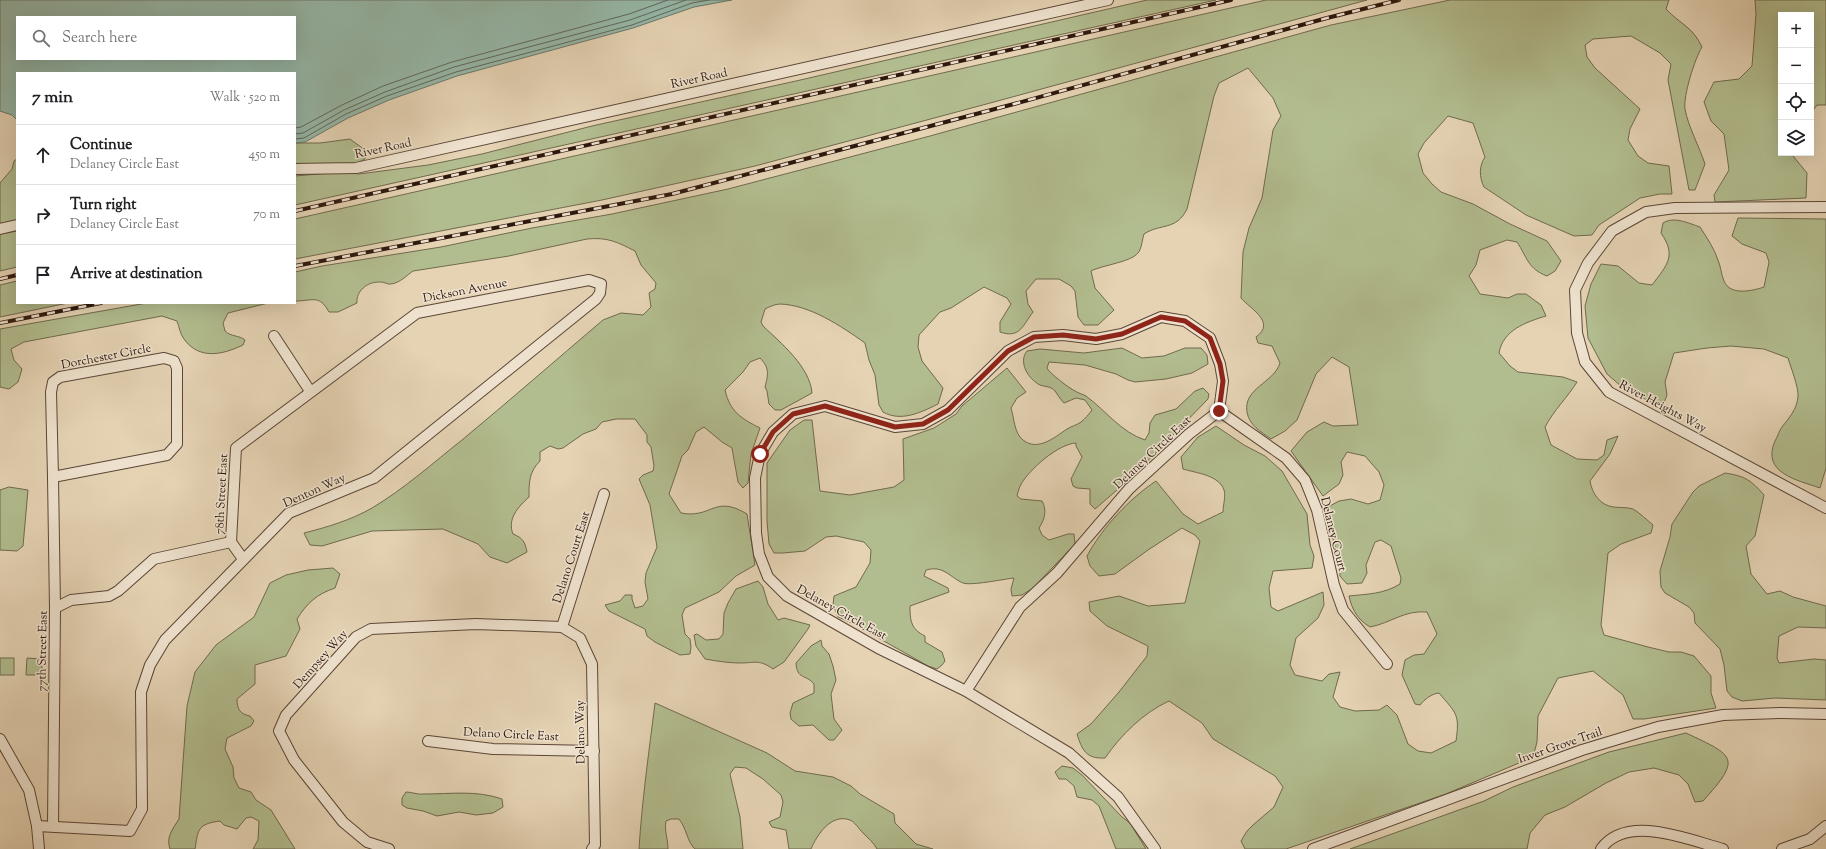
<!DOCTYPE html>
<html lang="en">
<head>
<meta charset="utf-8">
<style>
	:root { --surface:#fff; --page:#f6f6f6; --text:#202124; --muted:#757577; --line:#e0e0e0 }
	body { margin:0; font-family:"Sorts Mill Goudy",serif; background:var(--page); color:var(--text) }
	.controls { position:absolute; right:12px; top:12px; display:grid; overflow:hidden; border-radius:0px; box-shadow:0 4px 16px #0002 }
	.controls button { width:36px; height:36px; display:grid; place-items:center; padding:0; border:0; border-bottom:1px solid var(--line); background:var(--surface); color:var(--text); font:20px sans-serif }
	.stop { position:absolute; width:12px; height:12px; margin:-9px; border:3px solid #8f2418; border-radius:50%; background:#fff }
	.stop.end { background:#8f2418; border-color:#fff; box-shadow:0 1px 4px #0008 }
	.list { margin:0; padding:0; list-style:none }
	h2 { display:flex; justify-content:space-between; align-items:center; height:52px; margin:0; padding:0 16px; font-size:17px }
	h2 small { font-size:13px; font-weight:400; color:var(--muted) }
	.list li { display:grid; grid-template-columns:26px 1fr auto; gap:12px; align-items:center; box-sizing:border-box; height:60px; padding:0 16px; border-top:1px solid var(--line) }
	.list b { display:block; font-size:15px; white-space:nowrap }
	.list p { margin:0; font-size:13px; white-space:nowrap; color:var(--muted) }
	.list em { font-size:13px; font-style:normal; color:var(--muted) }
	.icon { flex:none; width:22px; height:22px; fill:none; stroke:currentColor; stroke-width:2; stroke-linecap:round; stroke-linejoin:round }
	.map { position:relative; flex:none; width:1826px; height:849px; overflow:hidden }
	.search { position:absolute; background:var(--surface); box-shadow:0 4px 16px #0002; left:16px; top:16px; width:280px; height:44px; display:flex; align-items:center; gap:10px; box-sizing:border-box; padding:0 14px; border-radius:0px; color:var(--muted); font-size:15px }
	.panel { position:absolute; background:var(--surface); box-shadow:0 4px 16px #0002; left:16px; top:72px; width:280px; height:232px; border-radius:0px }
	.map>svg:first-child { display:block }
	.green { fill:#b2bd8f; stroke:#706a4e }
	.water { fill:#96b8a9; stroke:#6c786b; fill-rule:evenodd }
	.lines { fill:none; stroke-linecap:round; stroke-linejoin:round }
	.shore { stroke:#62685b; stroke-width:1 }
	.minor-casing { stroke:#5c4637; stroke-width:12 }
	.minor { stroke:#eee2ce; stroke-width:10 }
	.rail-casing { stroke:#2e170d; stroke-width:4 }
	.rail { stroke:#eee2ce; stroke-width:2.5; stroke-dasharray:8; stroke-linecap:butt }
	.route { stroke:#8f2418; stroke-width:5 }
	.labels { text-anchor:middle; stroke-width:3; stroke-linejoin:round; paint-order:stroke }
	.street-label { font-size:12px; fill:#2e170d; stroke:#eee2ce }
</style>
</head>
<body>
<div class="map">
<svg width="1826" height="849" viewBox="0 0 1826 849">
	<rect width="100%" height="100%" fill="#e5d3b4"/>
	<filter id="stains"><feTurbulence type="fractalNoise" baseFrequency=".005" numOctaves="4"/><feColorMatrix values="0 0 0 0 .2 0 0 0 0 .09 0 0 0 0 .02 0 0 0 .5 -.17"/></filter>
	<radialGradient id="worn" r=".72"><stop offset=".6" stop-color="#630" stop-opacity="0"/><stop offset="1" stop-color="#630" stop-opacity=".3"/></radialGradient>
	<!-- green -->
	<g class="green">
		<path d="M1147,0H1216L295,205V176L341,172L359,174L428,165L482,154L592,126L796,81Z"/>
		<path d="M1266,0H1367L994,102L755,166L602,200L295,259V219Z"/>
		<path d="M1450,0H1669L1666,9C1680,24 1693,27 1702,47C1695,58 1683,96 1685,109C1688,126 1699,146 1705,164L1695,190H1689L1668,80L1671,64L1660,53L1631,36L1593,39L1585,45L1587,57L1595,68L1640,109L1630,129L1628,140L1638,156L1648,163L1669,166L1672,194H1660L1640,198L1599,225L1592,235L1574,236L1526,215L1484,187C1479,177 1479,166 1485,157L1473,123L1448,116L1424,143L1418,154L1423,173L1432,184L1441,192L1473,204L1510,224L1547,241L1561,261L1555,271L1547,276C1528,269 1527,257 1517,242L1507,240L1480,250L1476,265L1469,276L1480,294L1508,298L1517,294H1526L1541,305L1546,316C1526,322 1503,330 1499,353L1510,366L1518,372L1563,377L1577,382C1567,398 1554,410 1545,427L1551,445L1577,459L1597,460L1604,455L1607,440L1618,436L1610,454L1590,481C1592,494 1601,506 1614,507C1620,508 1628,507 1633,509C1640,513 1647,520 1653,525L1651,533L1621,544L1608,553L1601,625L1604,635L1648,647L1669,652H1681L1694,656L1711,676V693L1716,708L1644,719H1633L1623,695L1593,671L1558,678L1538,716L1537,742L1533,757L1446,794L1286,849H1245L1241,841L1247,831L1253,825L1274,807L1283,787L1275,776L1213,739L1202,723L1169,701C1143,713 1121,735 1105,758C1086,759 1082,750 1077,734L1091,724L1119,692L1147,656L1148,646L1107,626L1090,611L1089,602L1119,596L1148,606L1185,603L1200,541L1195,535L1182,528L1148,550L1115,574L1099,576L1090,566L1087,556C1102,528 1129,499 1156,481L1183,514L1198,524L1223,512C1223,506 1226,495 1224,490C1219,475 1196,473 1183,469L1181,457L1198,437L1216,426L1244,445L1265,456L1282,471L1307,514L1310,545L1314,556L1312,568L1273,571L1269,588L1271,607L1278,611L1323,592L1324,605L1318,618L1296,638L1290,665L1295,675L1322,681L1329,674L1340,672L1333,697L1340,707L1355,711L1379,710L1387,705L1397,715L1408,744L1418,751L1431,753L1456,741C1460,714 1456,713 1439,693C1431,694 1425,699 1420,705L1415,704L1402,675L1405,660L1414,655L1424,654L1437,634L1427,612C1404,610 1391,623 1370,627C1358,620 1352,610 1349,596C1368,594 1384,594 1400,584L1401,578L1391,546L1381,540L1375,542L1366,565L1367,573L1362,583L1347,584L1340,576L1339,561L1329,524L1328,507L1339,501L1351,499L1368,504L1380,500L1384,485L1379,472L1365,456L1347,452L1341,462L1343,475L1339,484L1323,496L1291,451L1307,432L1324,422L1333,426L1358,425L1349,367L1332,357L1316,374L1297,420L1285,431L1271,439C1261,432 1249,425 1247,412C1243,388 1274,383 1280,363L1272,346L1258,343L1256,337C1277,322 1249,308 1241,298L1243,252L1249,228L1262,198L1273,130L1281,116L1273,98L1248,68L1219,83L1214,96L1187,209C1176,231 1161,223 1144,234C1142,240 1142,248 1138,253C1131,262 1103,265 1091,271L1095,288L1114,310L1098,325H1084L1078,317L1075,291L1071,286L1059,279H1036L1026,291L1028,304L1033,312C1023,325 1020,339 1000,332V322L1011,304L1007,298L984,287L951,308L940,312L919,335L918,347L922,361L943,388L938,404C920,413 901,422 883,412L879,405L875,375L869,360L865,343C841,326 810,305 780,304C775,304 769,307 765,309L761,322L763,326C781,343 810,367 812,393L781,410H775L769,404L767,391L765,387C768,375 770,368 760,358L750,362L743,372L725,390C730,412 742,419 760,428L751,454L748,483L743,488L738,482L732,448L722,442L704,427L696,432L688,450L682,456L669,494L681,513C712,519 714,494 747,514L755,565L736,576L719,592L685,608L682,615L685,634L690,639L691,647L690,654L680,655L655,642L647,636L645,629L609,611L605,605L620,601L625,595H632V599L635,608L643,606L648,599L645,582L646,573L657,547L650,505L639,479L643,475L653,471L654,466L651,447L647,442V435L635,419H616L602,422L596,429L583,434L563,448L558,449L550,446L540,452V461C529,472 529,482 529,497C518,507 507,519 513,534C523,538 525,542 527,552L507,563L490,557L478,544L443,529L372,531L322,546L310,545L304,533C328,527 351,520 372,508C404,489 433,463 462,440C509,401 556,360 603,320L621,313L643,315L651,307L649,293L655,289L656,283L641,265L635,251C617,242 608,237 587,239L509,256L413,271C407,275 400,283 391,284C388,285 383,281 379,282C367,282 356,291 357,303L338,312H329C319,294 313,301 295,301V272L322,266L441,247L532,228L612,214L728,189L930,136L1331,25Z"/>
		<path d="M1755,0H1826V105H1817L1811,113V15H1781V153H1793V156L1807,173L1806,198L1715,202L1714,195L1729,170L1724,134L1711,121L1704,102L1714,82L1739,79L1752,66L1756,14Z"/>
		<path d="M350,139L365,150V159L355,164L295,165V143H320Z"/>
		<path d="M17,159V220L0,225V183L12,169L14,161Z"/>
		<path d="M1738,218L1826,219V468L1820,488C1797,480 1761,473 1775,441C1778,436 1779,431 1782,427C1789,418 1797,409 1798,397C1799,388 1791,368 1788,358L1764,349L1731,346L1707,348L1674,353L1665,382L1667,395L1662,408L1622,387L1607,374L1588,338L1585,306L1591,284L1601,264L1618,266L1639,283L1652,285C1667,265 1677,256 1661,233L1663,223C1674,216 1688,223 1700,227C1707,238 1714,248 1718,260C1721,267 1721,274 1724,281C1730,296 1752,291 1764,287L1769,262L1766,253L1742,244L1732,236Z"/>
		<path d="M17,231V267L0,271V234Z"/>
		<path d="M17,281V303H68L0,317V285Z"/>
		<path d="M147,303H268L228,313L223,323L225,331C231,337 239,335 245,340L243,345C222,355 199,360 184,339C180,334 179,326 177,321L162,316L24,342L11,349L14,360L22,369L18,382L9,389L0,387V329Z"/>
		<path d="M1122,348L1142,358L1164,356L1185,348H1201L1207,355L1208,364L1192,373L1166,379L1135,382L1128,380L1116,374L1085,365L1049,362L1047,368C1049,373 1069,388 1075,391C1078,393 1082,394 1086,396C1106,411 1121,432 1145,440L1149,433L1150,423L1155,415L1176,409L1195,391L1203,388L1209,394L1208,399L1131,478L1095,509L1090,504V489L1077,488L1073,486L1071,479L1082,457L1076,446V443C1058,444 1030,469 1021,484C1019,488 1018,492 1017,496L1021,499L1042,501C1047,510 1045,519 1039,528L1042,535L1049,540L1068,534H1074L1075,544L1033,588L1022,595L1012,596L1011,589L1014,578C1004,579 971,586 963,583C949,577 944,565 926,570L924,576L948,588L949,592L910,606C910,621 911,629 925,636V642L942,652L945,661L942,665L937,669L928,666L852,623L838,617L833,605L834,596L856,587L870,563L871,550L864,542L836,536L826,537L805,551L783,553H774L769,544L767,521V463L790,430L804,420H812L820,491L850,495L894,487L904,480L903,439L934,428L956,414L962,406L1007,368L1026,392L1017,398L1011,408C1014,417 1014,433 1023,440C1038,452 1055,437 1067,429C1072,426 1077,425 1081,422C1085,419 1089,414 1092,410L1085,400L1076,398L1064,403C1060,399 1058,395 1055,391C1051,386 1045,387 1040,385C1028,379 1018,362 1027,351L1040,349L1084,353Z"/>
		<path d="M1725,473C1745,476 1751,480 1764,495L1755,536L1746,546L1751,574L1767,594L1780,591L1793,597L1826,606V628L1798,627L1779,636L1777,658L1779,663L1814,659L1826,660V700L1775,698L1742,701L1732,697L1727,691L1724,665L1720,649L1695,623L1694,613L1689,607L1665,593L1661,587L1660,571L1670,537L1672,524L1693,492L1699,486Z"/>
		<path d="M9,487L28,490L23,546L17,551L0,550V490Z"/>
		<path d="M333,568L340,574L335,588C317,594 307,603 297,619L300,629L286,656L255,665V684L237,699C237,709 240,714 250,716L254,721L251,726L227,738L225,749L233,767L234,778L239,788L251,792L256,800L271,810L295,849H253L258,840L259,821L251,817L246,818L237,829L224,825L220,821C198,824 198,829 195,849H170C166,837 172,830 179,819L187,706L195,672L216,645L254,617L270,583L286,575L308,570Z"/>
		<path d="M758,581L763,587L768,604L778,620L784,618L810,625L808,629L784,662L773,669C759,659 755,663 740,663C729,663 716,661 705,659L696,646L694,635L697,634L706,640L719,639L723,634L724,613L728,603L736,589Z"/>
		<path d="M821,640L822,646L829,654L833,666L836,680L831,694L834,719L842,730L834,740H829L813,725L799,726L791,719L790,713L793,703L814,693V684C806,674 797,680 796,663L811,646Z"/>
		<rect x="0" y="658" width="14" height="17"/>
		<path d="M27,658L42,659V675H26Z"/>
		<path d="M655,703L767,753L795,771L833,777L851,786L860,794L894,814L895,823L916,844L933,849H877C874,843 868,838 863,833C859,829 855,822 850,820C831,813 817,835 811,849H789L786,830L772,827L769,822L780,817L783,802L781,795L763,779L746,768L735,767L730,774L740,817L743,849H695C687,842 687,829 679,819H671L666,821C664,830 668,839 668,849H639C642,800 649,752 655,703Z"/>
		<path d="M1686,733C1735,756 1742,758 1703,801L1695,802L1688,784L1679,775L1654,768L1629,772L1606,783L1565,807L1545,815L1530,833L1527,849H1350L1484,801L1513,787L1609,752Z"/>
		<path d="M1062,766L1073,768L1082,775L1122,817L1130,823L1146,849H1116L1099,806L1092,800L1077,797L1074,786L1066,779H1059L1055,772Z"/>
		<path d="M406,792C412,792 418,795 424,794C450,794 476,790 502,799L503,807L493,813L476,815L459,812L437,816L423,811L407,808L402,805V798Z"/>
	</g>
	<!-- water -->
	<path class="water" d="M0,0H732L694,7L633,28L457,76L389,100L348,118L305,142L295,143V73H17V120L12,115L0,111ZM17,17H295V59H17Z"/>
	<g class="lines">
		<!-- shore -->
		<g class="shore">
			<path d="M295,128L301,127L342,105L383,86L452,62L629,14L668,0"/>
			<path d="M295,134L303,133L344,110L385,92L454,67L630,20L686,0"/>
			<path d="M295,139L304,138L346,114L387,96L456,72L632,25L692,3L709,0"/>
		</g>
		<!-- minor casing -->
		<g class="minor-casing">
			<g id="minor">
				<path d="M295,169L356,168L1108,0"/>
				<path d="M1826,207L1675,208L1646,212L1612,231L1588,263L1575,290L1577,333L1585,362L1609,392L1826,508"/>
				<path d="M0,229L17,225"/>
				<path d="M274,336L310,391"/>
				<path d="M164,358L174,361L177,368V444L167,455L53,477L51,392L53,382L60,377Z"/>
				<path d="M1219,411L1286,458L1305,480L1317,510L1334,585L1343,610L1387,664"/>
				<path d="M53,477L55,608L53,826"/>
				<path d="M55,608L71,600L109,596L118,591L154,559L231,542"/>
				<path d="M562,627L580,638L592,664L595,845L592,849"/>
				<path d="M562,627L604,494"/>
				<path d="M966,691L1020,607L1057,573L1129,489L1189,434L1219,411L1223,381L1220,364L1210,338L1185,321L1161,317L1122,334L1096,339L1063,335L1034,337L1008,351L948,410L923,424L895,427L825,406L793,414L773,432L760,454L755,478L756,533L759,554L768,577L787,596L878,648L966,691L1069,753L1118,797L1155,849"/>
				<path d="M0,739L29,790L37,826L39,849"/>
				<path d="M428,741L493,749L594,751"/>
				<path d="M37,826L130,831L142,809L141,692L150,665L165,640L289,513L374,478L596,299L600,293L601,284L589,280L417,313L236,448L231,542L243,559"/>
				<path d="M389,849L367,842L343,822L294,760L279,731L286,715L356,637L371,629L476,624L562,627"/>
				<path d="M1313,849L1582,750L1658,727L1723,715L1781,713L1826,714"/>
				<path d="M1601,849C1627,813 1689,840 1723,849"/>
				<path d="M1782,849L1810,839L1826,826"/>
			</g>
		</g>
		<!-- minor -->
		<use href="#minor" class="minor"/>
		<!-- rail casing -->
		<g class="rail-casing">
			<g id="rail">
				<path d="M295,211L1231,0"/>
				<path d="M295,266L672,194L1014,104L1327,18L1399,0"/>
				<path d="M0,279L17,275"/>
				<path d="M0,323L101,303"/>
			</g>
		</g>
		<!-- rail -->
		<use href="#rail" class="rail"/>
	</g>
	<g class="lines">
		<!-- route -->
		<path class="route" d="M760,454L773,432L793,414L825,406L895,427L923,424L948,410L1008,351L1034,337L1063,335L1096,339L1122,334L1161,317L1185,321L1210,338L1220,364L1223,381L1219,411"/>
	</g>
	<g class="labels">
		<!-- street labels -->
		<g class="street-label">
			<text transform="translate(699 78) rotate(-12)" y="4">River Road</text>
			<text transform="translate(383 148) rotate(-12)" y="4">River Road</text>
			<text transform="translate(465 290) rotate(-11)" y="4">Dickson Avenue</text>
			<text transform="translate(106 356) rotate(-11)" y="4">Dorchester Circle</text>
			<text transform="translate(1663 406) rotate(28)" y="4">River Heights Way</text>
			<text transform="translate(1152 452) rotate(-43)" y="4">Delaney Circle East</text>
			<text transform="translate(314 490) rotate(-24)" y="4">Denton Way</text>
			<text transform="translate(221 494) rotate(-87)" y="4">78th Street East</text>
			<text transform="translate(1334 534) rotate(76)" y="4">Delaney Court</text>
			<text transform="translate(571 557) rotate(-72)" y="4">Delano Court East</text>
			<text transform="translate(842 612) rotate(29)" y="4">Delaney Circle East</text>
			<text transform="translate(42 651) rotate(-89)" y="4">77th Street East</text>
			<text transform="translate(320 659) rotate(-48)" y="4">Dempsey Way</text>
			<text transform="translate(580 732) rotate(-91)" y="4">Delano Way</text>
			<text transform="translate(511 734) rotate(3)" y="4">Delano Circle East</text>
			<text transform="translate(1560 745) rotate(-19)" y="4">Inver Grove Trail</text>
		</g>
	</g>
	<rect width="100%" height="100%" filter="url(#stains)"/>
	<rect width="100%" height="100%" fill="url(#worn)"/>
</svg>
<div class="controls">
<button>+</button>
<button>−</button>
<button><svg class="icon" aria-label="locate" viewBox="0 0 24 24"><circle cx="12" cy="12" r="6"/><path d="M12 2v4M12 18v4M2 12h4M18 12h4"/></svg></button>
<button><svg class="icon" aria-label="layers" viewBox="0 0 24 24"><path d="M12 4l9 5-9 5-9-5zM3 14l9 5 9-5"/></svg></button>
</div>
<div class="stop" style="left:760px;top:454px"></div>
<div class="stop end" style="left:1219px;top:411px"></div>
<div class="search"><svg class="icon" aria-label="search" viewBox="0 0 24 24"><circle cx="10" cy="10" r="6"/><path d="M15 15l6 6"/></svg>Search here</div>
<section class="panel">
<h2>7 min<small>Walk · 520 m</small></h2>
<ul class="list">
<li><svg class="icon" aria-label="ahead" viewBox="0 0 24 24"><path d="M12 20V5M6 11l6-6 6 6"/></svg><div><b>Continue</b><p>Delaney Circle East</p></div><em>450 m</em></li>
<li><svg class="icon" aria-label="right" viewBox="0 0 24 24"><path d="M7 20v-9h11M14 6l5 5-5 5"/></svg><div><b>Turn right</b><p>Delaney Circle East</p></div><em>70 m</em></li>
<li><svg class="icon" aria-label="arrive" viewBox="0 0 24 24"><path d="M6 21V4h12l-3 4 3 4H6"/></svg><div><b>Arrive at destination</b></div></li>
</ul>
</section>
</div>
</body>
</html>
